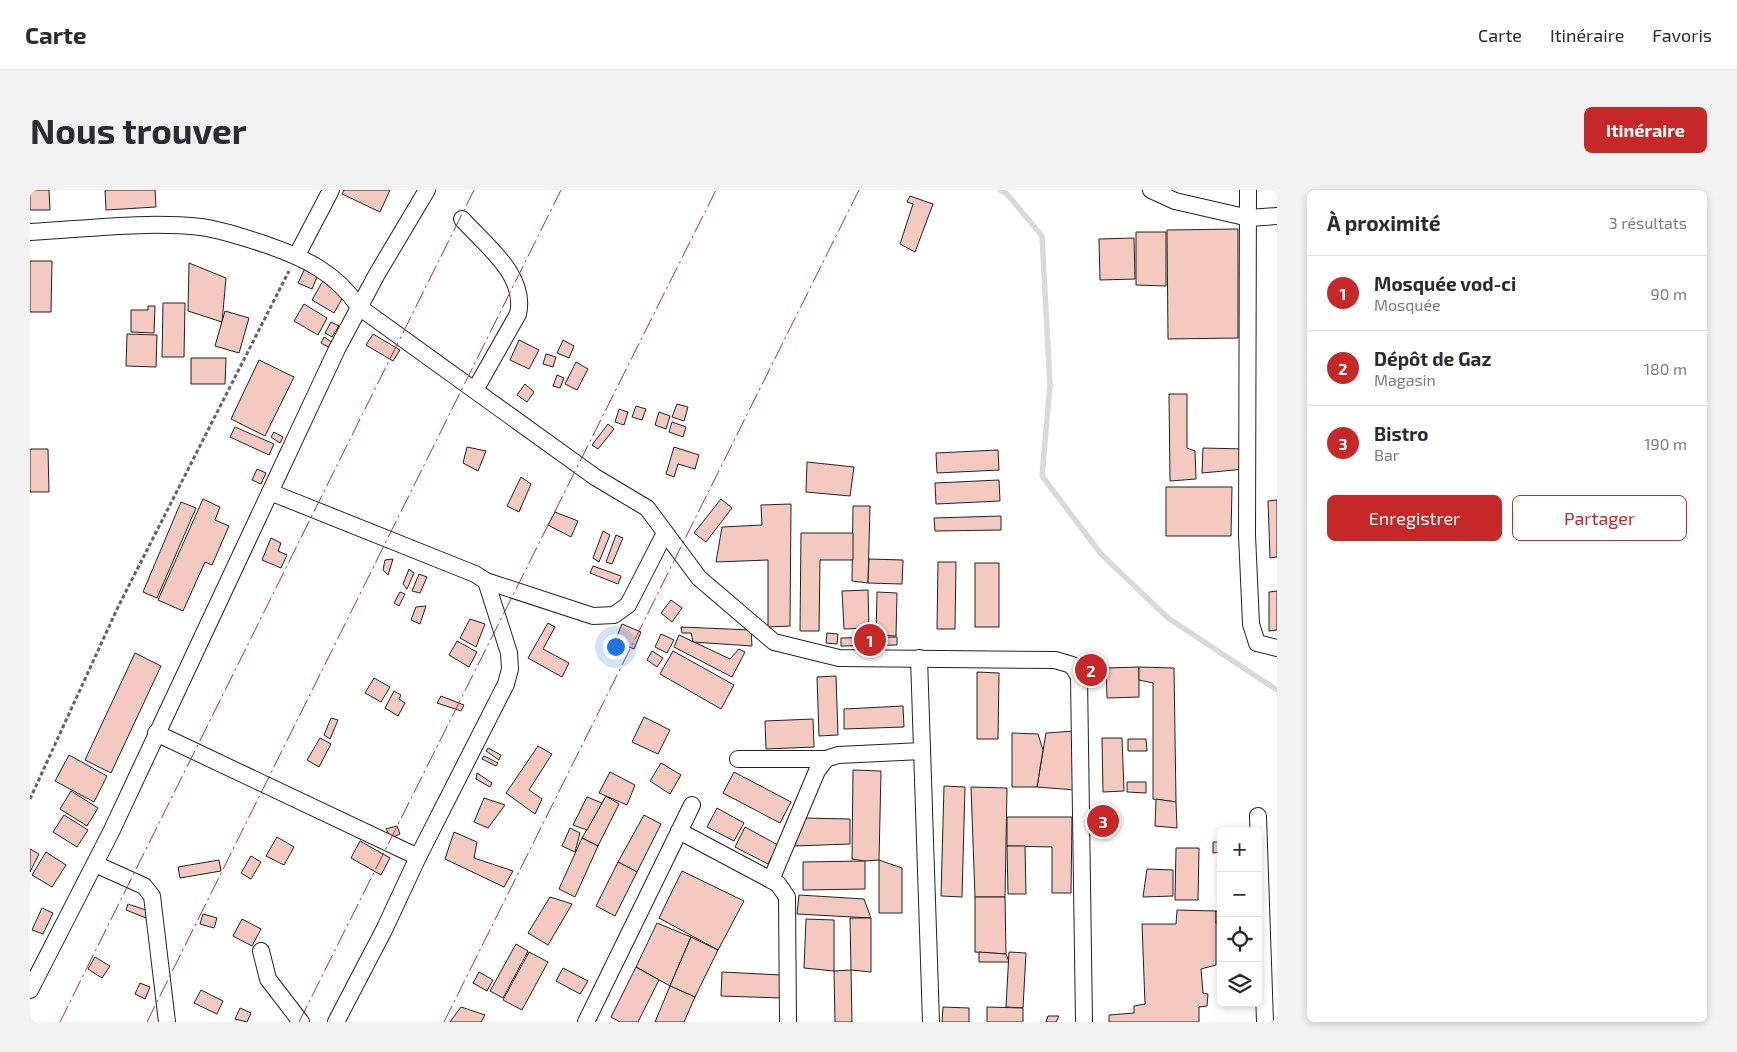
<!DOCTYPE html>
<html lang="fr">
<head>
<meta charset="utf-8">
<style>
	:root { --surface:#fff; --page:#f2f2f3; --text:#2b2b33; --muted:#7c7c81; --line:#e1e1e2; --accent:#c62828 }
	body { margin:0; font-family:"Exo 2",sans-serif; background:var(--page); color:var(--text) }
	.controls { position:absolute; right:15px; bottom:15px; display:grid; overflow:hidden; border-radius:8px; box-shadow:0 2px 8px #0003 }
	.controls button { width:45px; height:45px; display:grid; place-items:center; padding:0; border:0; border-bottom:1px solid var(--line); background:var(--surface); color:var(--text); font:25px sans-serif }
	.you { position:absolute; left:585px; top:456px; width:18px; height:18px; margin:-12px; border:4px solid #fff; border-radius:50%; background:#1a73e8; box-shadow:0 0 0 8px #1a73e833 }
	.badge { display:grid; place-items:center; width:32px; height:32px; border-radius:50%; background:var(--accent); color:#fff; font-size:16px; font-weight:700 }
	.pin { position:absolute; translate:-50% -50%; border:2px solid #fff; box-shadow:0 1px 5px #0006 }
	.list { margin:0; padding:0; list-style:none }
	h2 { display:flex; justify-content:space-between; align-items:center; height:65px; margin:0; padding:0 20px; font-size:21px }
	h2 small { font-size:16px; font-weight:400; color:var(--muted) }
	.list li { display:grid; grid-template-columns:32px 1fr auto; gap:15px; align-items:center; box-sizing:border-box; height:75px; padding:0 20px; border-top:1px solid var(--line) }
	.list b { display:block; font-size:19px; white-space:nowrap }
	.list p { margin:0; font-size:16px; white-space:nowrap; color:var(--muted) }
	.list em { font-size:16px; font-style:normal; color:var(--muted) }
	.actions { display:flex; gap:10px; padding:15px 20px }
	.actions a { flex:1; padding:11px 0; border:1px solid var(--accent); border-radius:8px; text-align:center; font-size:18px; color:var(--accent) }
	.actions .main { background:var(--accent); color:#fff }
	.icon { flex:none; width:28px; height:28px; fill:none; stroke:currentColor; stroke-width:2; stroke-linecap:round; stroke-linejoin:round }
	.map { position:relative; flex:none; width:1247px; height:832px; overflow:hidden; border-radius:8px }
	header { display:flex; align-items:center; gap:30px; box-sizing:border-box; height:70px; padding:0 25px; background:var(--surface); border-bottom:1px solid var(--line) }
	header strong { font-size:24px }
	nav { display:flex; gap:28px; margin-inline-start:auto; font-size:18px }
	.intro { display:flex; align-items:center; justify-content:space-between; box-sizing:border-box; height:120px; padding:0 30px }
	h1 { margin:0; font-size:35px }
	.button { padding:12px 22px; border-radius:8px; background:var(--accent); color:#fff; font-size:18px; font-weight:700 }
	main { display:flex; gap:30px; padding:0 30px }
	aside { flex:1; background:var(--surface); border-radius:8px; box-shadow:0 2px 8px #0003 }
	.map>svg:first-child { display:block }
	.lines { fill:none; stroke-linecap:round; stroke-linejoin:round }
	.stream { stroke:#d9d9d9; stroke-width:5.5 }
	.building { fill:#f3c9c0; stroke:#222 }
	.minor-casing { stroke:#222; stroke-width:18 }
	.path { stroke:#646464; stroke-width:3; stroke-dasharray:4 2.5; stroke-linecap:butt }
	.minor { stroke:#fff; stroke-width:16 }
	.power { stroke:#c62828; stroke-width:1; stroke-dasharray:18 4 2.5 4; stroke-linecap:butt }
</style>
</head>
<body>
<header>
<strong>Carte</strong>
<nav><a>Carte</a><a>Itinéraire</a><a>Favoris</a></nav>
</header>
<div class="intro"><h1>Nous trouver</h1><a class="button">Itinéraire</a></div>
<main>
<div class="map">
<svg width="1247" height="832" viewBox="0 0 1247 832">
	<rect width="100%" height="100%" fill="#fff"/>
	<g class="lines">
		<!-- stream -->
		<path class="stream" d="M970,0L977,4L1012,46L1020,195L1012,286L1071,364L1138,428L1247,500"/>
	</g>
	<!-- building -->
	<g class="building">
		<path d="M0,0H19L20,20H0Z"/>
		<path d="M75,0H125L126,17L76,20Z"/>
		<path d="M314,0H360L350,22L312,4Z"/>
		<path d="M880,6L903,14L885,62L870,54L883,14L877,12Z"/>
		<path d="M1208,39V148L1138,149L1137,40Z"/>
		<path d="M1106,42H1136V96L1106,95Z"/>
		<path d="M1104,48L1105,89L1070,90L1069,49Z"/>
		<path d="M0,71H22L21,122H0Z"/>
		<path d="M159,73L196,88L192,132L158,121Z"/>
		<path d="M276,76L289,82L282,99L268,93Z"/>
		<path d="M294,89L316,102L304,123L282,110Z"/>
		<path d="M133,113H155L154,167H132Z"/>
		<path d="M274,114L297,128L288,145L264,131Z"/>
		<path d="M118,116H125L124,143L101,142V120H118Z"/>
		<path d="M195,121L219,128L209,163L185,156Z"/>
		<path d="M301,132L309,136L302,147L295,143Z"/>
		<path d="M97,144L127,145L126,177L96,176Z"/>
		<path d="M343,144L370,160L363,171L336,155Z"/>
		<path d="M294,147L303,153L300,158L291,153Z"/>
		<path d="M489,150L509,160L499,179L480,170Z"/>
		<path d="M533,150L544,156L539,168L527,163Z"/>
		<path d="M516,164L526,167L523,177L513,174Z"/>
		<path d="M161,168H196L195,194H161Z"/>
		<path d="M229,170L264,187L235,246L201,229Z"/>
		<path d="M546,172L558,179L547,200L535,194Z"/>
		<path d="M527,185L534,188L530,198L523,196Z"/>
		<path d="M495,194L504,202L497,212L487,205Z"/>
		<path d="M1139,204H1157V258L1165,261L1166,289L1140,291Z"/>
		<path d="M647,214L658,217L654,231L642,227Z"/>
		<path d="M606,216L616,219L612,230L602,227Z"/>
		<path d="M589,219L598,222L594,235L585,232Z"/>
		<path d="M629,222L640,226L636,239L625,235Z"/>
		<path d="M642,232L656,237L653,247L639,242Z"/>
		<path d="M578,234L584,239L568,259L562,255Z"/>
		<path d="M205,237L244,254L239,265L200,247Z"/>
		<path d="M244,242L253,247L250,253L241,247Z"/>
		<path d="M437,257L456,261L448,281L433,273Z"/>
		<path d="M644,257L669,265L665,279L648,274L644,287L636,284Z"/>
		<path d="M1173,258L1215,259V279L1172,283Z"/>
		<path d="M0,259H18L19,302H0Z"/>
		<path d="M968,260L969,280L907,283L906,263Z"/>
		<path d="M777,272L824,277L820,306L776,302Z"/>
		<path d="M227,279L236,283L231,294L222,290Z"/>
		<path d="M491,287L501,294L489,322L477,316Z"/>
		<path d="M969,290L970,311L906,314L905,293Z"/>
		<path d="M1136,297H1202L1201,346H1136Z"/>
		<path d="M173,309L190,317L185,330L199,336L182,375L175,372L153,421L128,410Z"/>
		<path d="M691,309L702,318L676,352L664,343Z"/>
		<path d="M1247,310V367L1240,368L1238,311Z"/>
		<path d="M151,312L166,318L127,408L113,402Z"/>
		<path d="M761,314L760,436L738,437V370L686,372L692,337L732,335L731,315Z"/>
		<path d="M823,316H840L838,393L822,391Z"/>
		<path d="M525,322L548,331L541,347L518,335Z"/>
		<path d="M971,326V340L905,341L904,328Z"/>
		<path d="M573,341L580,345L569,372L563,368Z"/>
		<path d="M771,343H823V370H790L789,441H770Z"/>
		<path d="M586,345L593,348L582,374L576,372Z"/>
		<path d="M241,348L251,353L248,361L257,365L251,378L232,370Z"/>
		<path d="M363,369L358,385L353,380L355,370Z"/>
		<path d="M839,369L873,370L872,394L838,393Z"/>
		<path d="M908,372H926L925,439H907Z"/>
		<rect x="945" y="373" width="24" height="64"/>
		<path d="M563,376L591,386L588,394L560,383Z"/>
		<path d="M379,379L384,383L377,399L373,394Z"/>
		<path d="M389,384L397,387L390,403L382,401Z"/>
		<path d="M838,400L839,438L814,439L812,401Z"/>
		<path d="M1247,401V440L1239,441V402Z"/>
		<path d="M370,402L375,404L369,416L364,413Z"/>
		<path d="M847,402L867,403L866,446L846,445Z"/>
		<path d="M641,410L652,418L642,432L631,423Z"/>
		<path d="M396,416L390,434L381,430L386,417Z"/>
		<path d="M440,429L455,434L446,457L430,448Z"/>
		<path d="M518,433L525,437L513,459L539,473L532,487L498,468Z"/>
		<path d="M592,434L611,442L604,459L585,451Z"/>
		<path d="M651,437L721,440L722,456L663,452L661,443H652Z"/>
		<path d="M797,443L808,444L807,454L796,453Z"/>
		<path d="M631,444L644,450L637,463L625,457Z"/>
		<path d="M649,445L700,469L709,459L715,462L702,487L644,457Z"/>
		<path d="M867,447V455L811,456V448Z"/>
		<path d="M427,451L447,462L439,477L419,465Z"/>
		<path d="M622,461L633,468L627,477L617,470Z"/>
		<path d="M643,461L704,495L691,519L630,484Z"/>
		<path d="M105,463L131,476L81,583L55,570Z"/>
		<path d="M1109,477V507L1077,508L1076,478Z"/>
		<path d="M1109,477L1144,478L1146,612L1123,609V493L1109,490Z"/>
		<path d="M947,482L969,483L968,549H947Z"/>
		<path d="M806,486L808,545L789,546L787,487Z"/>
		<path d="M344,488L360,497L351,512L335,503Z"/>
		<path d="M364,501L371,505L369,509L375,513L368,526L355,518Z"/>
		<path d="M411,506L434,515L431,521L407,513Z"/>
		<path d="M873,516L874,537L814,539V519Z"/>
		<path d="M614,527L640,540L628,564L602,552Z"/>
		<path d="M301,528L308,530L300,549L294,545Z"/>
		<path d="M783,529L784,557L736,559L735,531Z"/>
		<path d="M1045,541V600L1007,597L1016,543Z"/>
		<path d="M982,543L1008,544L1013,560L1007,597H982Z"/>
		<path d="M290,548L301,554L289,577L277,570Z"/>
		<path d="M1072,548H1092L1094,601L1073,602Z"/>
		<path d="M1098,549H1116L1117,561H1098Z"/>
		<path d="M508,556L522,564L499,600L512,609L505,624L476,603Z"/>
		<path d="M458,558L471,565L469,570L456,561Z"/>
		<path d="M39,565L77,586L64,612L25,591Z"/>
		<path d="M454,566L468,573L466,576L452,569Z"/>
		<path d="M631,573L651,585L640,604L620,591Z"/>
		<path d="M823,580L851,581L849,670L835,671L822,669Z"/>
		<path d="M580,582L605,595L597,615L569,603Z"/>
		<path d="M704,582L761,612L750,633L693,603Z"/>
		<path d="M447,583L462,593L460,597L446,589Z"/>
		<path d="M1097,592H1116V603L1097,602Z"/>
		<path d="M914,596L935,597L932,707L911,706Z"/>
		<path d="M941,597L977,598L975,707H945Z"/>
		<path d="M41,601L68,618L57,636L30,619Z"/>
		<path d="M576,606L589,614L568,656L552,648Z"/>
		<path d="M557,607L572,613L557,640L543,635Z"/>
		<path d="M454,608L475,615L458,638L444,632Z"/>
		<path d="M1126,609L1146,612L1147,638L1125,636Z"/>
		<path d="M687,618L714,633L704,651L677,637Z"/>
		<path d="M34,625L58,640L47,657L23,642Z"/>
		<path d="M614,625L631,634L607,682L588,672Z"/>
		<path d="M977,627H1042L1041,703H1022V657L977,656Z"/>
		<path d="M774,628L820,629V654L764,656Z"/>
		<path d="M367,636L370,644L361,648L356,639Z"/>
		<path d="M715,637L748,655L738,674L705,657Z"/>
		<path d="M540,638L550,643L545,662L532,656Z"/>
		<path d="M424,642L447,652L444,668L483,681L474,697L415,669Z"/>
		<path d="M247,647L264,657L254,675L236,666Z"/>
		<path d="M552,648L568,656L545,707L529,699Z"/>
		<path d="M330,651L360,668L351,685L321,668Z"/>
		<path d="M1183,652H1191V662L1183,663Z"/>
		<path d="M977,656H995L996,704H978Z"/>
		<path d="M1146,658H1169L1168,710H1145Z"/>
		<path d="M0,659L9,664L0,682Z"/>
		<path d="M16,662L36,675L22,697L2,685Z"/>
		<path d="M221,666L231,672L221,689L211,683Z"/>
		<path d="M189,670L191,681L150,688L148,677Z"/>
		<path d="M849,670L872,678V723H849Z"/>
		<path d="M835,671V699L773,700V672Z"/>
		<path d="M588,672L607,682L585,726L566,716Z"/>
		<path d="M1117,679L1143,680V706L1113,707Z"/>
		<path d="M652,681L714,711L688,760L629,728Z"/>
		<path d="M769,705L834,709L841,728L767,724Z"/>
		<path d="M520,707L542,714L518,755L498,743Z"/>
		<path d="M945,707H975L976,764L945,762Z"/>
		<path d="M98,714L119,721L116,728L96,720Z"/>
		<path d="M12,718L23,723L13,744L2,740Z"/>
		<path d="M1147,720L1186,721V775L1171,779L1173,803L1178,804L1177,816L1169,817V832H1079V825L1104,823V816L1115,814L1112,734H1146Z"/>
		<rect x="1186" y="721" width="5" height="12"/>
		<path d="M173,724L187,728L184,738L170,734Z"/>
		<path d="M820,728H841V782L821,780Z"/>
		<path d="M212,729L231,739L222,756L203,746Z"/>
		<path d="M776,729L804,730V781L774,778Z"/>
		<path d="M627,733L661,747L640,796L606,777Z"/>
		<path d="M661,747L688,760L665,807L640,796Z"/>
		<path d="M486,754L498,761L473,808L460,801Z"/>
		<path d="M499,762L518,772L492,820L473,810Z"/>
		<path d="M949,762L976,764L979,772H949Z"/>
		<path d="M979,762L996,763L993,818L976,817Z"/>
		<path d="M65,767L80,776L72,788L58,779Z"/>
		<path d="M606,777L629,790L608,832H590L581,827Z"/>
		<path d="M533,778L558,791L550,804L526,791Z"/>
		<path d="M821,780L822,832H805L804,781Z"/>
		<path d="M449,782L463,790L457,801L443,793Z"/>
		<path d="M692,782L751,785V808L691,806Z"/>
		<path d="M110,793L120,797L115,809L105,804Z"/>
		<path d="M640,796L665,807L654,832H625Z"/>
		<path d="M171,800L193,811L187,824L164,813Z"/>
		<path d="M431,817L455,825L451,832H420Z"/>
		<path d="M913,817L939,818V832H912Z"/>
		<path d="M957,817L993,818V832H957Z"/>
		<path d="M210,818L221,823L217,832L205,829Z"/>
		<path d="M1018,826H1029L1026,832H1016Z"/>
	</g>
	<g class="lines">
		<!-- minor casing -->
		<g class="minor-casing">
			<g id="minor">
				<path d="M1121,0L1145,11L1219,28L1247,26"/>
				<path d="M1218,0L1217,345L1221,434L1227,453L1247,458"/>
				<path d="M432,29C455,55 497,85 488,124L445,200"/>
				<path d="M0,42C56,39 115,31 171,37C193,40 216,48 237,55C275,68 306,83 329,117L565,287L617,318L669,388L744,452L809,468L1025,470L1042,475L1049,487L1054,832"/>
				<path d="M267,65L301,0"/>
				<path d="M240,302L445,384L456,391L479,463L480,479L476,494L388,667L354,740L306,832"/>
				<path d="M456,391L563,426L584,425L598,415L635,343"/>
				<path d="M889,468L901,832"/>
				<path d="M126,543L388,667"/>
				<path d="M708,569H796"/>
				<path d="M1228,626L1235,832"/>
				<path d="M649,641L741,690L787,581L796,569L808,565L892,561"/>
				<path d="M65,674L114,696L122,706L137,832"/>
				<path d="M741,690L748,694L757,707L758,832"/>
				<path d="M231,761L238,789L271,832"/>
				<path d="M0,800L82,640L307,159L347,84L397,0"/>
				<path d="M556,832L662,615"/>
			</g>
		</g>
		<!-- path -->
		<path class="path" d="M0,609L88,417L259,81"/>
		<!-- minor -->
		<use href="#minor" class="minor"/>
		<!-- power -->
		<g class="power">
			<path d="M30,832L444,0"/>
			<path d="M117,832L531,0"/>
			<path d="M269,832L686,0"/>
			<path d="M414,832L829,0"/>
		</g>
	</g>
</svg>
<div class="controls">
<button>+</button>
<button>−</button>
<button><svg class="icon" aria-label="locate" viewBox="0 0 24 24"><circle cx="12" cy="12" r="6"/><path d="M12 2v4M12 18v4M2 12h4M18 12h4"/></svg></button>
<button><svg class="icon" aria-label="layers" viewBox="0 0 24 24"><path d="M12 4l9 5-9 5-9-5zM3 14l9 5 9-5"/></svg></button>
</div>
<div class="you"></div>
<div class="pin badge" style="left:840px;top:450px">1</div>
<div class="pin badge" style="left:1061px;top:480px">2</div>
<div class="pin badge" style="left:1073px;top:631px">3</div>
</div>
<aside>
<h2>À proximité<small>3 résultats</small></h2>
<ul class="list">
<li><span class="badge">1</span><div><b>Mosquée vod-ci</b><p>Mosquée</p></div><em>90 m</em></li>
<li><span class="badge">2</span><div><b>Dépôt de Gaz</b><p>Magasin</p></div><em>180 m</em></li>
<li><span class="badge">3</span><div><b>Bistro</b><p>Bar</p></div><em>190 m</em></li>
</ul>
<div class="actions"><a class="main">Enregistrer</a><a>Partager</a></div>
</aside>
</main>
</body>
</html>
